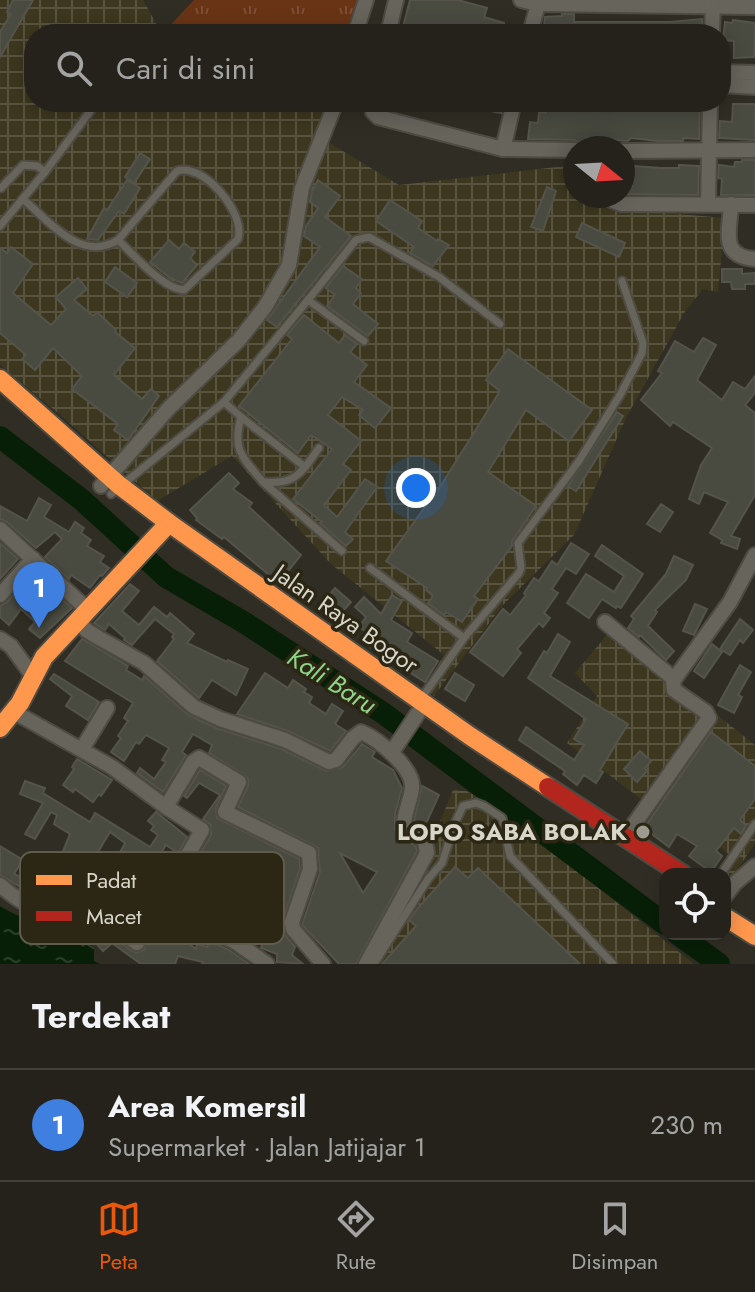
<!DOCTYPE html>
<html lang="id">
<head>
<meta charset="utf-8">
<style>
	:root { --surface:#24221b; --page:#302f28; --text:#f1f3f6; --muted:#a3a4a3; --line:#413f3a; --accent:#ea580c }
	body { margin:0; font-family:Jost,sans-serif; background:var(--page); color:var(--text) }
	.controls { position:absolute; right:24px; bottom:24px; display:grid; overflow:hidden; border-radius:16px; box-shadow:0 4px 20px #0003 }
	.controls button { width:72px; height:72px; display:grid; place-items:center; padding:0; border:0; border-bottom:2px solid var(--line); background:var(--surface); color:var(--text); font:40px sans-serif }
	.compass { position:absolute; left:563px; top:136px; width:72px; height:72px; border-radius:50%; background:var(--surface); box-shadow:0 4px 20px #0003; rotate:108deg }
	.you { position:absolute; left:416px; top:488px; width:28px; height:28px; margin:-20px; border:6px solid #fff; border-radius:50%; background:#1a73e8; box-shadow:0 0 0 12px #1a73e833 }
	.badge { display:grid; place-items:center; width:52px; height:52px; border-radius:50%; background:var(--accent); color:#fff; font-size:26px; font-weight:700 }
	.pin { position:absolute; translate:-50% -66px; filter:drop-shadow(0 2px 4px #0008) }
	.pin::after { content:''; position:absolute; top:42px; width:28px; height:24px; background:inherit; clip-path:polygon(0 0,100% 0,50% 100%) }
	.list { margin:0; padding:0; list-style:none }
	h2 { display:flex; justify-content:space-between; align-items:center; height:104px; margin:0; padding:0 32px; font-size:34px }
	h2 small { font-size:26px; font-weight:400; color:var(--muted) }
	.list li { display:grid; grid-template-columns:52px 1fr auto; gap:24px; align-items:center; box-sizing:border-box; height:112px; padding:0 32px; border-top:2px solid var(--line) }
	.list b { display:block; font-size:30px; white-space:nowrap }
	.list p { margin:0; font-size:26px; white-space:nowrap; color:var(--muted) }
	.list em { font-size:26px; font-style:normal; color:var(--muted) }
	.icon { flex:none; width:44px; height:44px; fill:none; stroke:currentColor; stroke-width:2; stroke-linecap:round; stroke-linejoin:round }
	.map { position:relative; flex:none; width:755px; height:964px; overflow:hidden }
	.search { position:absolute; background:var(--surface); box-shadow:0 4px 20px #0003; left:24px; right:24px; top:24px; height:88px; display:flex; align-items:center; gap:20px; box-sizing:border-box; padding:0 28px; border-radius:32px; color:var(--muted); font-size:30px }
	.sheet { height:216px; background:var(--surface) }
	nav { display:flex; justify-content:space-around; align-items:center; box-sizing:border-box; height:112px; border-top:2px solid var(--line); background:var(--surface); font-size:22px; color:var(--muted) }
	nav a { display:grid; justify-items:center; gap:4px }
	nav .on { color:var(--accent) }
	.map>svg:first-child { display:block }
	.industrial { fill:url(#industrial-grid) }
	.grass { fill:url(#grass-tufts) }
	.water { fill:url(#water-ripples) }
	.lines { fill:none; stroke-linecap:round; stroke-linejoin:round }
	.river { stroke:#081f07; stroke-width:22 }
	.building { fill:#494a40; stroke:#54544b; stroke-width:2; fill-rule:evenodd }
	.lane-casing { stroke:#4e4b42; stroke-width:11 }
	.street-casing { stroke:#4e4b42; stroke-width:18 }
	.slow-casing { stroke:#4e4b42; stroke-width:22 }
	.jam-casing { stroke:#4e4b42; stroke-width:22 }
	.lane { stroke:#66645b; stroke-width:7 }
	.street { stroke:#66645b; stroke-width:14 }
	.slow { stroke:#ff974d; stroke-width:18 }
	.jam { stroke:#b3261e; stroke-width:18 }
	.poi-dot { fill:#9d9b8f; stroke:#2c2715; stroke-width:3 }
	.labels { text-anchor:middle; stroke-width:7; stroke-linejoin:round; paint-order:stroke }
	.street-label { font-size:24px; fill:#d8d5c9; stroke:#2c2715 }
	.poi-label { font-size:24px; font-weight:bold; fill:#d8d5c9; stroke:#2c2715; text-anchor:end }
	.water-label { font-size:26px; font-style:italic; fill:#8dd689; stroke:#2c2715 }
	.key { fill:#2c2715; stroke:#605b4b; stroke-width:2 }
	.key-label { font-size:22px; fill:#d8d5c9 }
</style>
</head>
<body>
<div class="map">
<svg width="755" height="964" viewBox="0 0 755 964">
	<defs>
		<pattern id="industrial-grid" width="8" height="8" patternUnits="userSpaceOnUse" patternTransform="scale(2)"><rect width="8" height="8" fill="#3d371f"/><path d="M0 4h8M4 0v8" fill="none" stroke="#58533e"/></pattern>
		<pattern id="grass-tufts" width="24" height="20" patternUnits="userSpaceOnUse" patternTransform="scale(2)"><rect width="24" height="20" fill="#683415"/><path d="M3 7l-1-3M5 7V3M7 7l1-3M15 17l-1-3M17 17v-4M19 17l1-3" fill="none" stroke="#7d5036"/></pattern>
		<pattern id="water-ripples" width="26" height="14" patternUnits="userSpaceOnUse" patternTransform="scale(2)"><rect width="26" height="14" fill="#081f07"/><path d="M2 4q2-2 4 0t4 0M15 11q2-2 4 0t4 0" fill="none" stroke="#2b3f2a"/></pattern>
	</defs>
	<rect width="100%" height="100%" fill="#302e24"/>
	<!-- industrial -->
	<g class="industrial">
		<path d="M0,0H143L162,34H34V102H289L323,110L328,142L399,185L575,165V196H596V207L725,218L718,292L703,289L684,313L626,418L574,535L502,606L434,696L424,688L444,655L331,564L232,456L157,501L58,413L0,365Z"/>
		<path d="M611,630L755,745V843L727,885L725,877L735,859L656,797L649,805L567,743L597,696L575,673Z"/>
		<path d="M453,790L466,791L493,804L694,964H369L415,882Z"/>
	</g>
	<!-- grass -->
	<path class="grass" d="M194,0H361L344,34H162Z"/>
	<!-- water -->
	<path class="water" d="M0,906C29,924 64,930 94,947V961L100,964H0Z"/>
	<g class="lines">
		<!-- river -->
		<g class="river">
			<path d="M0,437L82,500L166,577L245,623L383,713L665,924"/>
			<path d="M678,934L719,964"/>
		</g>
	</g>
	<!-- building -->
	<g class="building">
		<path d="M13,0H33L0,57V32L11,14L7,12Z"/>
		<path d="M410,0H458L487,8L484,17L504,23L501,33L486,28L484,34H418L419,32L403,27Z"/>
		<path d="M562,14H574V22H669L702,19V34H543L545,17L562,16Z"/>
		<path d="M733,20L755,23L754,57L734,58V41L723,40L725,22L732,23Z"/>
		<path d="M459,102H504L501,113L459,105Z"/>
		<path d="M547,102H700L699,139L683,138V141H658L631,138L628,141L587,138V148L575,140L528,139L530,122L538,123L539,112L546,113Z"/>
		<path d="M733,104H755V140L719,138L720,121L732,122Z"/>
		<path d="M140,153L150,159L134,183L125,177Z"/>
		<path d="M742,160H755V195H721L722,179L718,178L719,165L734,167L735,162H742Z"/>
		<path d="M679,165L699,166L698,195L623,194V185L632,186L634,166L661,168H679Z"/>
		<path d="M127,180L140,188L124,214L119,211L98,240L87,239L104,208L107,210Z"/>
		<path d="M318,180L340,196L325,217L351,236L277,327L267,320L320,247L304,236L306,226L318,208L310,202L312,191Z"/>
		<path d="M547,187L556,191L543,231L531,227Z"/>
		<path d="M390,200L422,221L418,228L437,241L438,239L449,245L433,266L410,253L414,247L376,221Z"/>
		<path d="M582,223L625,243L619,257L576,237Z"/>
		<path d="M169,240L179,249L184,243L195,252L190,258L197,265L182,283L170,278L150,262Z"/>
		<path d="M11,247L33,264L13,293L51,325L66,309L56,297L78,278L87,289L74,300L93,316L97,312L116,330L115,332L135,348L114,375L142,399L151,389L159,396L128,440L114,430L118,424L72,389L82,376L53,348L35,370L22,359L26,355L0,333V248L7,253Z"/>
		<path d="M343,266L362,279L356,288L361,293L353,304L378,324L368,336L327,306L335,295L326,288Z"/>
		<path d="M115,267L137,283L127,297L105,282Z"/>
		<path d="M722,269H742V274L755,273V284H745V289H732L731,282H722Z"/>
		<path d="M304,315L339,343L345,335L357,344L350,352L367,365L354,382L391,408L375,428L359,415L363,410L342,397L328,415L361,441L343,464L351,470L324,505L337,517L365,479L377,487L345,532L353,539L346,546L320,523L322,522L293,499L332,449L311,435L298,453L239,406L292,339L287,335Z"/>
		<path d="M703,338L716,345L697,380L722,400L733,382L745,389L755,376V393L745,405L755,413V495L731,536L740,539L737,549L721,543L722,540L710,533L728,502L704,492L699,504L689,499L701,465L712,448L673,422L670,426L641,400L662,373L658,371L675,341L694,352Z"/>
		<path d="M508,349L592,410L569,441L526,410L488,472L536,506L512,541V546L474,596L478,599L462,622L446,612L444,615L428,603L433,596L426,590L427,588L386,561L425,507L422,505L434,487L438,490L500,391L486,380Z"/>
		<path d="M617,412L623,416L576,491L568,486Z"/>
		<path d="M229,473L239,483L233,489L252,503L249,507L301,555L284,576L280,573L275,580L224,537L222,539L196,520L197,518L190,510Z"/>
		<path d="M39,498L51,505L44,517L69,532L75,522L84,528L81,533L91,540L87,546L104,556L100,562L109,568L102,576L100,575L90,588L71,575L69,579L45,557L62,539L55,532L36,548L7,522L0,519V506L27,521Z"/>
		<path d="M661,504L673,512L660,532L647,524Z"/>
		<path d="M0,543L18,559L0,579Z"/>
		<path d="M571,543L589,554L576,574L566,568L552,589L558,593L544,613L550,618L543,627L539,623L517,649L521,653L503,676L470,652L503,609L510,615L526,595L524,593L534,578L539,581L552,561L557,565Z"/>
		<path d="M602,545L643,574L621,608L617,606L616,608L602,599L589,618L567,603L586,574L614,592L624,576L595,556Z"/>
		<path d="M674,556L693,565L686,580L655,610L657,612L648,626L674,651L666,660L640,635L639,637L628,628L634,619L631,616L666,574Z"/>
		<path d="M33,573L72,608L40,638L29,629L35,622L21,609L9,625L0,617V606L7,602Z"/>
		<path d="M130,584L139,591L122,611L139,625L154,607L167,617L170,613L194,634L187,643L227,662L228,660L248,669L236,695L212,680L199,698L157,661L174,639L172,637L174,634L155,619L132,645L124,640L125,638L109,624L105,630L94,623Z"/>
		<path d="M335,588L351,602L334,621L318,608Z"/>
		<path d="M392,595L402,601L391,620L412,633L407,642L438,661L425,682L370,647L375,638L359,627L366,617L355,607L364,597L381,614Z"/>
		<path d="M695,604L707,609L694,635L683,631Z"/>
		<path d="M740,619L753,630L743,643L740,640L730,655L720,649Z"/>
		<path d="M558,634L570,642L550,676L628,724L600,770L603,772L596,783L584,775L577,785L563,774L565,771L519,740L526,727L574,760L584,745L574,739L586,719L528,678L544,651L547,653Z"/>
		<path d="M82,639L128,666L126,670L142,680L144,676L188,715L216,728L281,749L326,771L343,767L362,744L375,752L372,757L393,770L402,788L395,814V830L416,847L417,851L356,964H339L302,925L320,872L318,848L238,807L248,786V778L209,753L212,745L193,734L182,752L186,755L163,792L137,773L140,768L154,779L166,762L162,760L169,748L146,735L139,744L136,742L124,761L111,752L121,738L118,736L128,721L124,718L133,703L65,661ZM340,853L377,872L363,893Z"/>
		<path d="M712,644L722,652L704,678L694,671Z"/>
		<path d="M740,665L751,672L738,695L742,697L734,713L718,705Z"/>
		<path d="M265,673L288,688L293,680L306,689L304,692L312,697L309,703L326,714L332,704L343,711L335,724L346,731L330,751L288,731L237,714Z"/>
		<path d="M455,673L474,685L465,701L445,689Z"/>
		<path d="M54,674L99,702L88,720L66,706L72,696L50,679Z"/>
		<path d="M711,732L755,766V799L740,820L746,825L741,834L734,828L716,851L722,856L711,872L689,856L697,846L677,834L669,847L644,828Z"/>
		<path d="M640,751L651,761L645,768L647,771L637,782L624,769Z"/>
		<path d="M77,759L112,780L101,796L99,794L93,802L75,789L73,792L63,785L74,769L72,767Z"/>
		<path d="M200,770L226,786L216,808L217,818L299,859L300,868L282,923L285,935L295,947L292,955L303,964L277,962V954L261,948L264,937L238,929L237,931L193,909L197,902L202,904L213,886L218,888L226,870L206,858L191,885L184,882L211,835V825L203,819L220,795L199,783L187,798L184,796Z"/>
		<path d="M25,781L45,788L43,793L90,822L95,813L150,847L158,835L151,830L154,826L148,821L156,812L187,837L178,853L166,845L154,864L140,854L132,868L116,860L125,843L110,832L98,852L101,853L95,864L90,862L87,866L71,859L70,861L61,856L70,834L54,824L57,815L51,812L35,839L25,834L43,803L20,794Z"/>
		<path d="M422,786L439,795L424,828L414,821Z"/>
		<path d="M0,846L23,860L14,874L31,883L40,861L52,866L49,875L60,879L56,893L58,894L50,900L41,899L0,875Z"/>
		<path d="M455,867L468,878L478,868L580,964H382L416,926L409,920L418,908Z"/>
		<path d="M143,904L177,923L171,931L196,949L197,944L207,947L210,941L229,950L249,964H202L203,962L178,956L175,964H141L112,943L103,951L97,944L109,934L132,951L137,953L144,950L146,938L133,927Z"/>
	</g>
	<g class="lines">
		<!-- lane casing -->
		<g class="lane-casing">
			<g id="lane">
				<path d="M1,188L23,165L37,166L45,172"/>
				<path d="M23,199C50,222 81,263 118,240L177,171C203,162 246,213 238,239L184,290C163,289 134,255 118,240"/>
				<path d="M0,226L45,172L97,102"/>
				<path d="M308,300L356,240L369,237L439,277L500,324"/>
				<path d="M224,402L308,300L364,341"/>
				<path d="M241,417L305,467"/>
				<path d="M263,482L342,551"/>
				<path d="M111,494L224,402L241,417C232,450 242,457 263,482C296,485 301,473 319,448"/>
				<path d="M370,568L464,638"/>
				<path d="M423,696L464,638L519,573L521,568L518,543L579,461L620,395L642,353L643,343L622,281"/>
				<path d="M721,874L755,824"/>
				<path d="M374,964L428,879L442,863L455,823L463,806L476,803L484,806L502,818L510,856L613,964"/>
			</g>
		</g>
		<!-- street casing -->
		<g class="street-casing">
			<g id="street">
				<path d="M521,0L538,4L755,7"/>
				<path d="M355,34L366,0"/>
				<path d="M388,34L396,0"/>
				<path d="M530,34L539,0"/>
				<path d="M712,34L713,0"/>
				<path d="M721,72L755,73"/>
				<path d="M721,85L755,87"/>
				<path d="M374,102L373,112L378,117L503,149L575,150"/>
				<path d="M503,149L514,102"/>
				<path d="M623,151L755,150"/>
				<path d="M611,196V200L621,204L755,205"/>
				<path d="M708,204L710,102"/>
				<path d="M731,204C730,232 719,256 755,259"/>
				<path d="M101,486L169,408L239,340L265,307L289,265L302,188L336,102"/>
				<path d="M0,529L87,609"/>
				<path d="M0,595L33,559"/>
				<path d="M78,619L86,630L99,638L144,663L194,707L220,719L285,740L329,762L336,760L353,738L361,732C378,739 414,768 412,788C411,800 404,812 404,826L425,841L427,853L366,964"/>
				<path d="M605,622L674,679"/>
				<path d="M0,639L11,646L32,675"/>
				<path d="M16,713L112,767L166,807L202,830L162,901"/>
				<path d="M82,749L107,708"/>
				<path d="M392,752L418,713"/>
				<path d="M166,807L193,762L199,758L239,782L225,812L309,853L310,869L292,922L293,929L323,964"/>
				<path d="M625,837L709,718L706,712L674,690L673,681L730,602L755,555"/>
				<path d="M0,885C16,899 33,911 54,910C57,907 59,903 64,902C83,900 122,932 137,943"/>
				<path d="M725,896L735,883L755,866"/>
				<path d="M121,930L138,890L214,932L234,941L267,964"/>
			</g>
		</g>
		<!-- slow casing -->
		<g class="slow-casing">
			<g id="slow">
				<path d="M0,379L119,485L169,523L470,736L548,787"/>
				<path d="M0,728L20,703L44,657L169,523"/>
				<path d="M725,917L755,936"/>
			</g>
		</g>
		<!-- jam casing -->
		<g class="jam-casing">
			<path id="jam" d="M548,787L682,874"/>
		</g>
		<!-- lane -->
		<use href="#lane" class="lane"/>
		<!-- street -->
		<use href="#street" class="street"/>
		<!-- slow -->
		<use href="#slow" class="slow"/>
		<!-- jam -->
		<use href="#jam" class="jam"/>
	</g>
	<!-- markers -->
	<circle class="poi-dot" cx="643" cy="832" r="8"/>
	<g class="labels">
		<!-- street labels -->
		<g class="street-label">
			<text transform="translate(346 619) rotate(35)" y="8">Jalan Raya Bogor</text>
		</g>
		<!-- poi labels -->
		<g class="poi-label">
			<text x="627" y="840">LOPO SABA BOLAK</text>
		</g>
		<!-- water labels -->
		<g class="water-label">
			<text transform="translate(332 681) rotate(32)" y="9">Kali Baru</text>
		</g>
	</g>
	<!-- legend -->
	<rect x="20" y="852" width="264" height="92" rx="12" class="key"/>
	<rect x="36" y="875" width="36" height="10" fill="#ff974d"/>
	<rect x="36" y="911" width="36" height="10" fill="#b3261e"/>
	<g class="key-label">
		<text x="86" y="888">Padat</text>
		<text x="86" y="924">Macet</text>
	</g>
</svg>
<div class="controls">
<button><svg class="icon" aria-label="locate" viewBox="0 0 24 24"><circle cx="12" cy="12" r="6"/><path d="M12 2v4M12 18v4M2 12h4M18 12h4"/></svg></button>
</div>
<svg class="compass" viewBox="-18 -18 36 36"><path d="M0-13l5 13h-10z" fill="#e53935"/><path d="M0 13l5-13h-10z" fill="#a3a4a3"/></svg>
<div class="you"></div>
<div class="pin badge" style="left:39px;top:628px;background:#3f7fe0">1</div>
<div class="search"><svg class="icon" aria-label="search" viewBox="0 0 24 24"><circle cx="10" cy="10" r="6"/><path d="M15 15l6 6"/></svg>Cari di sini</div>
</div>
<section class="sheet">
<h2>Terdekat<small></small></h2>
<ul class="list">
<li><span class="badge" style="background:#3f7fe0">1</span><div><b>Area Komersil</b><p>Supermarket · Jalan Jatijajar 1</p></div><em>230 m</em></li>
</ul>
</section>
<nav>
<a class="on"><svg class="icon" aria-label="map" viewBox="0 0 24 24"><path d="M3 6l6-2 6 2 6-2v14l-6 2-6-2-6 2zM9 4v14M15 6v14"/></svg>Peta</a>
<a><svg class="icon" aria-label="directions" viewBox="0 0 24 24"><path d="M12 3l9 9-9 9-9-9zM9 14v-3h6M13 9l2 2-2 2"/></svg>Rute</a>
<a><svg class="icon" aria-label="saved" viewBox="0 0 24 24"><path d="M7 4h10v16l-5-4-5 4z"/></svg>Disimpan</a>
</nav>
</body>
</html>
